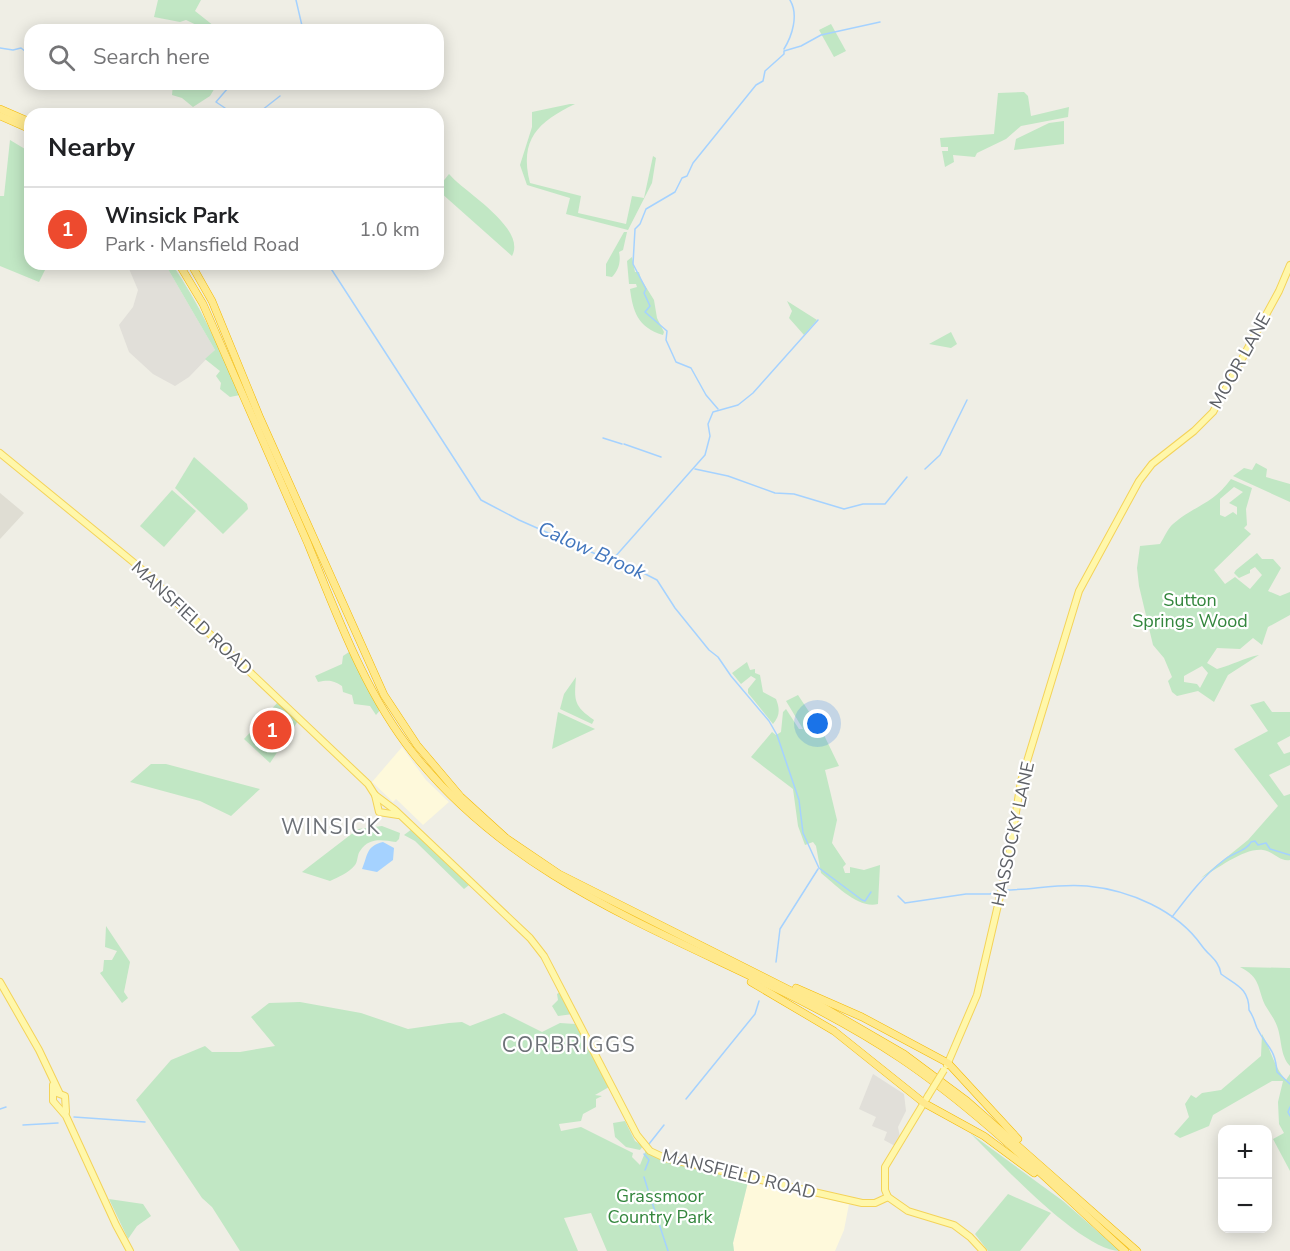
<!DOCTYPE html>
<html lang="en">
<head>
<meta charset="utf-8">
<style>
	:root { --surface:#fff; --page:#f2f2f2; --text:#202124; --muted:#757577; --line:#e0e0e0; --accent:#ed4a2e }
	body { margin:0; font-family:"Nunito Sans",sans-serif; background:var(--page); color:var(--text) }
	.controls { position:absolute; right:18px; bottom:18px; display:grid; overflow:hidden; border-radius:12px; box-shadow:0 3px 15px #0003 }
	.controls button { width:54px; height:54px; display:grid; place-items:center; padding:0; border:0; border-bottom:2px solid var(--line); background:var(--surface); color:var(--text); font:30px sans-serif }
	.you { position:absolute; left:818px; top:724px; width:21px; height:21px; margin:-15px; border:4px solid #fff; border-radius:50%; background:#1a73e8; box-shadow:0 0 0 9px #1a73e833 }
	.badge { display:grid; place-items:center; width:39px; height:39px; border-radius:50%; background:var(--accent); color:#fff; font-size:20px; font-weight:700 }
	.pin { position:absolute; translate:-50% -50%; border:3px solid #fff; box-shadow:0 2px 6px #0006 }
	.list { margin:0; padding:0; list-style:none }
	h2 { display:flex; justify-content:space-between; align-items:center; height:78px; margin:0; padding:0 24px; font-size:26px }
	h2 small { font-size:20px; font-weight:400; color:var(--muted) }
	.list li { display:grid; grid-template-columns:39px 1fr auto; gap:18px; align-items:center; box-sizing:border-box; height:84px; padding:0 24px; border-top:2px solid var(--line) }
	.list b { display:block; font-size:22px; white-space:nowrap }
	.list p { margin:0; font-size:20px; white-space:nowrap; color:var(--muted) }
	.list em { font-size:20px; font-style:normal; color:var(--muted) }
	.icon { flex:none; width:33px; height:33px; fill:none; stroke:currentColor; stroke-width:2; stroke-linecap:round; stroke-linejoin:round }
	.map { position:relative; flex:none; width:1290px; height:1251px; overflow:hidden }
	.search { position:absolute; background:var(--surface); box-shadow:0 3px 15px #0003; left:24px; top:24px; width:420px; height:66px; display:flex; align-items:center; gap:15px; box-sizing:border-box; padding:0 21px; border-radius:18px; color:var(--muted); font-size:22px }
	.panel { position:absolute; background:var(--surface); box-shadow:0 3px 15px #0003; left:24px; top:108px; width:420px; height:162px; border-radius:18px }
	.map>svg:first-child { display:block }
	.commercial { fill:#fef9db }
	.industrial { fill:#e1dfd9 }
	.education { fill:#dfddd3 }
	.green { fill:#c1e7c4; fill-rule:evenodd }
	.water { fill:#a5d2ff }
	.lines { fill:none; stroke-linecap:round; stroke-linejoin:round }
	.stream { stroke:#a5d2ff; stroke-width:1.5 }
	.major-casing { stroke:#f4d359; stroke-width:8 }
	.highway-casing { stroke:#f4b900; stroke-width:8 }
	.major { stroke:#fff7aa; stroke-width:6 }
	.highway { stroke:#ffe98d; stroke-width:7 }
	.major-bridge-casing { stroke:#f4d359; stroke-width:8; stroke-linecap:butt }
	.major-bridge { stroke:#fff7aa; stroke-width:6 }
	.labels { text-anchor:middle; stroke-width:4.5; stroke-linejoin:round; paint-order:stroke }
	.street-label { font-size:18px; fill:#5d6066; stroke:#fff }
	.park-label { font-size:18px; fill:#33863d; stroke:#fff }
	.water-label { font-size:20px; font-style:italic; fill:#4276bd; stroke:#fff }
	.quarter-label { font-size:21px; letter-spacing:1.5px; fill:#6e7278; stroke:#fff }
</style>
</head>
<body>
<div class="map">
<svg width="1290" height="1251" viewBox="0 0 1290 1251">
	<rect width="100%" height="100%" fill="#efeee5"/>
	<!-- commercial -->
	<g class="commercial">
		<path d="M402,747L426,780L449,802L423,825L396,799L393,802L372,782Z"/>
		<path d="M748,1182L849,1204L844,1230L835,1251H734L733,1243Z"/>
	</g>
	<!-- industrial -->
	<g class="industrial">
		<path d="M127,264H165L215,350L189,377L175,386L153,374L129,352L119,325L133,307L138,290Z"/>
		<path d="M873,1074L904,1094L906,1111L898,1127L900,1137L895,1146L884,1140L887,1132L872,1126L876,1117L859,1109Z"/>
	</g>
	<!-- education -->
	<path class="education" d="M0,493L24,513L0,539Z"/>
	<!-- green -->
	<g class="green">
		<path d="M158,0H201L195,11L219,30H207L186,20L180,22L154,17Z"/>
		<path d="M831,24L846,51L834,57L819,30Z"/>
		<path d="M173,84H216V86L210,96L193,107L182,98L172,95Z"/>
		<path d="M1024,92L1028,96L1031,116L1069,107L1068,117L1021,126L1006,139L977,153L975,157L953,155L954,162L945,167L942,151H948V147H941L940,138L994,134L998,93Z"/>
		<path d="M570,104H575C538,122 519,139 530,183L581,196L578,213L626,224L632,196L644,198L653,156L656,158L652,183L628,230L566,214L570,198L527,185L520,165L532,127V112Z"/>
		<path d="M1064,121V144L1014,150L1016,139L1049,123Z"/>
		<path d="M10,140L30,152V264H48L39,282L0,266V196H4Z"/>
		<path d="M449,174C464,192 527,228 512,256L440,192L441,184Z"/>
		<path d="M624,232H627L623,250L619,252C621,261 619,270 612,277L606,276V264Z"/>
		<path d="M632,257L635,272H639L641,279L654,300L657,318L664,332L663,335C637,327 633,311 630,289L637,287L636,284H629L627,261Z"/>
		<path d="M165,264H172C200,305 220,349 240,395L230,397L220,389L221,383L216,376L220,371L205,359L215,350Z"/>
		<path d="M787,301L817,320L804,335L789,318L792,311Z"/>
		<path d="M951,332L957,344L951,348L929,344Z"/>
		<path d="M194,457L247,504L248,509L223,534L175,488Z"/>
		<path d="M1256,463L1267,469L1266,477L1290,484V502L1233,476L1244,468L1252,470Z"/>
		<path d="M1231,479L1252,488L1246,509L1247,525L1244,528L1251,534L1214,570L1225,584L1235,577L1250,589L1262,575L1255,567L1250,570V573L1239,578L1234,573L1236,570L1257,553L1262,559H1273L1281,568L1268,591L1280,596L1290,592V615L1268,627L1262,645L1253,638L1240,649L1217,648L1207,663L1217,669C1233,665 1243,658 1259,655L1228,675L1214,702L1198,691L1177,696L1172,692L1168,681L1172,677L1164,658L1153,645L1139,586L1137,568L1140,546L1160,544C1164,538 1168,528 1173,524C1195,505 1212,505 1231,479ZM1234,487L1243,492L1229,503L1237,507V515L1233,512L1225,517L1220,515V499ZM1202,666L1208,673L1200,688L1197,684L1184,682V676Z"/>
		<path d="M172,490L196,511L164,547L140,526Z"/>
		<path d="M349,652L381,709L376,715L370,706L354,704L352,695L343,692L342,686C333,680 328,680 318,682L315,676L342,664L343,656Z"/>
		<path d="M747,662L750,670L755,669V673L760,675L763,692L776,699C780,709 780,716 773,724L748,693V689L756,679L751,676L741,684L732,673Z"/>
		<path d="M576,677C574,701 574,706 594,720L592,724L560,709L564,694Z"/>
		<path d="M798,695L823,733L839,766L825,770L837,820L832,843L846,864L843,867L845,873H850V867L864,870L880,865L878,904C858,909 836,885 821,873L816,846L813,842L805,845L798,826L793,789L751,757L772,732L776,735L781,732L783,712L786,709L799,729H803L786,701Z"/>
		<path d="M1264,701L1272,712H1290V736L1277,743L1284,754L1290,752V765L1269,775L1284,796L1290,794V860C1279,862 1273,851 1263,850C1243,848 1218,869 1201,878L1248,840L1278,806L1234,749L1268,731L1250,705Z"/>
		<path d="M278,702L298,721L270,763L244,739Z"/>
		<path d="M558,712L595,729L552,749Z"/>
		<path d="M151,764H166L260,789L231,816L200,801L130,782Z"/>
		<path d="M382,826L400,833L399,839L396,842C382,840 369,837 360,851C357,855 358,861 355,865C349,873 338,877 330,881L302,872L358,829Z"/>
		<path d="M412,829L469,885L464,889L415,841L404,835Z"/>
		<path d="M106,926L130,962L124,992L128,998L122,1003L100,973L103,971L104,960H112L117,951L105,947Z"/>
		<path d="M1240,967L1290,968V1066C1280,1056 1282,1039 1277,1026C1274,1018 1269,1012 1265,1005C1257,987 1261,978 1240,967Z"/>
		<path d="M560,992L573,1014L558,1016L552,1006L558,1000L557,994Z"/>
		<path d="M300,1002L361,1013L408,1029L449,1023L462,1022L470,1026L504,1013L542,1032L560,1023L575,1024L609,1087L595,1095L602,1096L596,1099V1107L583,1114L581,1121L559,1124L561,1131L581,1127L633,1153L632,1157L640,1165L646,1150L659,1159L748,1182L733,1243L734,1251H607L591,1213L564,1218L578,1251H240L212,1207L202,1198L136,1100L171,1060L205,1046L212,1052H240L275,1046L251,1017L269,1003Z"/>
		<path d="M1262,1034C1271,1050 1274,1067 1286,1080L1290,1074V1171L1273,1139L1284,1133L1279,1124L1278,1102L1283,1081H1272L1213,1115L1209,1126L1180,1138L1174,1134L1189,1117L1185,1104L1191,1095L1196,1098L1202,1093L1221,1090L1261,1056Z"/>
		<path d="M625,1121L635,1141L643,1146L640,1150L626,1147L615,1137L613,1123Z"/>
		<path d="M970,1133L1063,1201L1120,1251C1081,1251 1000,1162 970,1133Z"/>
		<path d="M1008,1194L1051,1213L1020,1251H988L975,1234Z"/>
		<path d="M109,1199L143,1204L151,1216L137,1226L128,1239Z"/>
	</g>
	<!-- water -->
	<path class="water" d="M383,842L394,848L393,860L377,872L362,869C368,855 366,846 383,842Z"/>
	<g class="lines">
		<!-- stream -->
		<g class="stream">
			<path d="M296,0L303,30"/>
			<path d="M0,48L13,50L21,48L30,55"/>
			<path d="M784,49C792,36 799,15 790,0"/>
			<path d="M226,84L228,88L216,102L225,108L227,114"/>
			<path d="M257,114L280,96"/>
			<path d="M328,264L481,500L519,520L598,555L614,558L657,580L675,608L709,650L718,657L731,676L769,721L777,735L799,800L803,833L819,868L862,900L865,901L871,892"/>
			<path d="M718,409L706,395L691,368L676,362L666,340L667,331L645,312L650,306L644,293L646,289L633,264L635,229L640,224L646,209L675,192L682,178L687,176L693,163L756,85L763,81L765,71L784,54V51L801,46L821,35L880,22"/>
			<path d="M603,438L622,444"/>
			<path d="M624,444L661,457"/>
			<path d="M695,469L728,476L775,493L794,494L844,509L863,504H885L907,477"/>
			<path d="M925,469L940,455L967,400"/>
			<path d="M614,558L705,455L710,436L708,424L713,412L738,405L753,393L818,320"/>
			<path d="M1005,890C1032,890 1059,883 1087,886C1129,890 1177,910 1202,946C1209,956 1219,960 1221,974C1236,985 1249,988 1249,1010C1254,1017 1254,1021 1257,1028C1266,1047 1275,1047 1277,1072L1290,1084"/>
			<path d="M898,896L905,903L966,894H990L1000,890"/>
			<path d="M1172,917C1188,896 1203,876 1224,860C1232,853 1247,851 1251,842L1255,841L1258,845L1266,843L1270,849L1290,855"/>
			<path d="M776,962L780,929L818,869"/>
			<path d="M686,1099L755,1014L759,1001"/>
			<path d="M1290,1107L1288,1112L1290,1116"/>
			<path d="M0,1109L6,1107"/>
			<path d="M74,1117L145,1122"/>
			<path d="M23,1125L58,1123"/>
			<path d="M649,1144L664,1125"/>
			<path d="M644,1154L649,1160L645,1170"/>
			<path d="M644,1177L648,1190"/>
			<path d="M649,1193L668,1251"/>
		</g>
		<!-- major casing -->
		<g class="major-casing">
			<g id="major">
				<path d="M0,453L138,566L368,784L375,795L395,810L530,938L544,956L637,1135L650,1151L665,1158L862,1203H875L888,1197"/>
				<path d="M375,795L379,812L398,815"/>
				<path d="M0,982L39,1050L59,1092"/>
				<path d="M947,1065L977,995L1008,862L1021,781L1079,591L1139,481L1152,464L1194,431L1213,412L1279,291L1290,265"/>
				<path d="M53,1085V1101L66,1116L116,1225L130,1251"/>
				<path d="M57,1093L65,1096L66,1112"/>
				<path d="M928,1096L885,1167V1190L888,1197L908,1211L954,1225L970,1237L983,1251"/>
			</g>
		</g>
		<!-- highway casing -->
		<g class="highway-casing">
			<g id="highway">
				<path d="M0,109L30,122"/>
				<path d="M0,116L30,129"/>
				<path d="M179,264L203,304C238,384 273,464 308,544C337,615 365,693 413,753C541,914 737,949 900,1058C982,1113 1052,1185 1125,1251"/>
				<path d="M191,264L212,301L260,418L384,695L417,745L461,797L506,838L559,874L823,1007L904,1054L967,1101L1137,1251"/>
				<path d="M751,982L834,1031L924,1103L984,1136L1034,1173"/>
				<path d="M796,988L862,1017L948,1063L1018,1139"/>
			</g>
		</g>
		<!-- major -->
		<use href="#major" class="major"/>
		<!-- highway -->
		<use href="#highway" class="highway"/>
		<!-- major-bridge casing -->
		<g class="major-bridge-casing">
			<path id="major-bridge" d="M928,1096L944,1070"/>
		</g>
		<!-- major-bridge -->
		<use href="#major-bridge" class="major-bridge"/>
	</g>
	<g class="labels">
		<!-- street labels -->
		<g class="street-label">
			<text transform="translate(1240 361) rotate(-61)" y="6">MOOR LANE</text>
			<text transform="translate(192 618) rotate(43)" y="6">MANSFIELD ROAD</text>
			<text transform="translate(1013 834) rotate(-78)" y="6">HASSOCKY LANE</text>
			<text transform="translate(739 1174) rotate(14)" y="6">MANSFIELD ROAD</text>
		</g>
		<!-- park labels -->
		<g class="park-label">
			<text x="1190" y="606">Sutton<tspan x="1190" dy="21">Springs Wood</tspan></text>
			<text x="660" y="1202">Grassmoor<tspan x="660" dy="21">Country Park</tspan></text>
		</g>
		<!-- water labels -->
		<g class="water-label">
			<text transform="translate(592 550) rotate(24)" y="7">Calow Brook</text>
		</g>
		<!-- quarter labels -->
		<g class="quarter-label">
			<text x="331" y="834">WINSICK</text>
			<text x="569" y="1052">CORBRIGGS</text>
		</g>
	</g>
</svg>
<div class="controls">
<button>+</button>
<button>−</button>
</div>
<div class="you"></div>
<div class="pin badge" style="left:272px;top:730px">1</div>
<div class="search"><svg class="icon" aria-label="search" viewBox="0 0 24 24"><circle cx="10" cy="10" r="6"/><path d="M15 15l6 6"/></svg>Search here</div>
<section class="panel">
<h2>Nearby<small></small></h2>
<ul class="list">
<li><span class="badge">1</span><div><b>Winsick Park</b><p>Park · Mansfield Road</p></div><em>1.0 km</em></li>
</ul>
</section>
</div>
</body>
</html>
